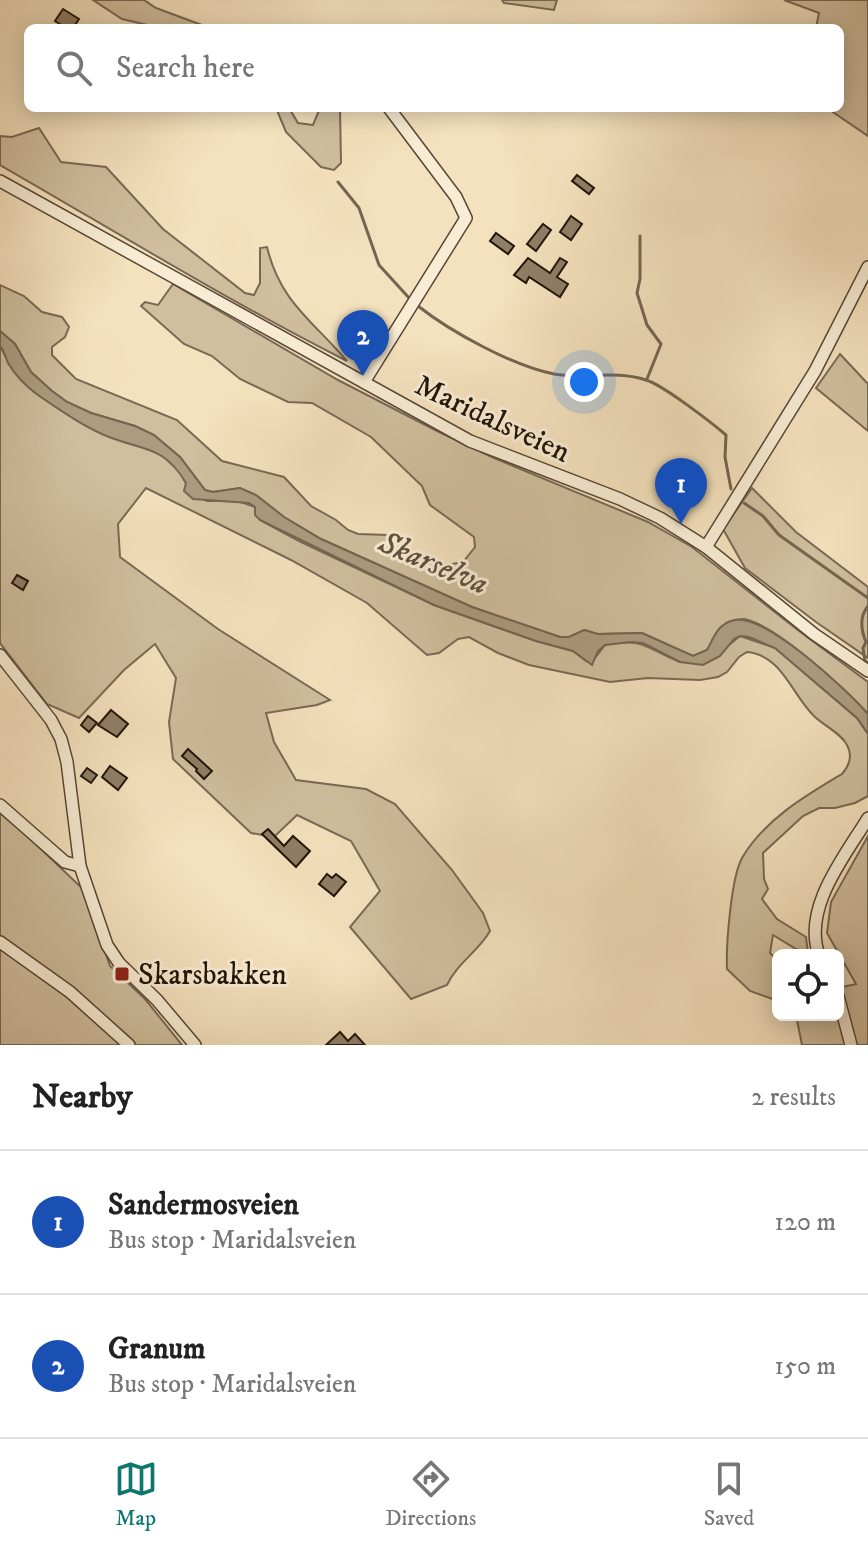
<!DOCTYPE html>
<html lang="en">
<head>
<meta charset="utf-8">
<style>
	:root { --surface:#fff; --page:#f6f6f6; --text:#222; --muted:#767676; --line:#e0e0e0; --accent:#0f766e }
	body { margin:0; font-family:"IM FELL DW Pica",serif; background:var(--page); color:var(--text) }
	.controls { position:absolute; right:24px; bottom:24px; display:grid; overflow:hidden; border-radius:12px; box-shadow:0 4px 20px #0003 }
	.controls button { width:72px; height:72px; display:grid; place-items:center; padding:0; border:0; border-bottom:2px solid var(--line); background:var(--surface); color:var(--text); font:40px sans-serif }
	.you { position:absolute; left:584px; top:382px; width:28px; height:28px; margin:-20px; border:6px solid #fff; border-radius:50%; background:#1a73e8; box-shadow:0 0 0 12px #1a73e833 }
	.badge { display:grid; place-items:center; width:52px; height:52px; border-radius:50%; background:var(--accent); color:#fff; font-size:26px; font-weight:700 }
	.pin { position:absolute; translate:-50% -66px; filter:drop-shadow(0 2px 4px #0008) }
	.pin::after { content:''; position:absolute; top:42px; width:28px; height:24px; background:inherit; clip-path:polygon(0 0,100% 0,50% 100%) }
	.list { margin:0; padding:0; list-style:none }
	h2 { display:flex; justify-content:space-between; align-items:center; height:104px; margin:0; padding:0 32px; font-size:34px }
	h2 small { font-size:26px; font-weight:400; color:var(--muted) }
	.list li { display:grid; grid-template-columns:52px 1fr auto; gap:24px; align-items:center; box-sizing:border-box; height:144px; padding:0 32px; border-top:2px solid var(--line) }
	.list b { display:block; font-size:30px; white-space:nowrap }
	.list p { margin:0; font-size:26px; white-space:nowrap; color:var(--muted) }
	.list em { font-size:26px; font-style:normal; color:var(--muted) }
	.icon { flex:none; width:44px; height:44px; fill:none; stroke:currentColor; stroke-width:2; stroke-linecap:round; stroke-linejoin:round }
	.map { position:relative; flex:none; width:868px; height:1045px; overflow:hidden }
	.search { position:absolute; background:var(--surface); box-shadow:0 4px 20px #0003; left:24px; right:24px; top:24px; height:88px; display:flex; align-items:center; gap:20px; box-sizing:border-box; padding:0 28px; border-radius:12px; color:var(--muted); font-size:30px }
	.sheet { height:392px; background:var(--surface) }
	nav { display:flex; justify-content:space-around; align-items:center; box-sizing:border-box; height:112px; border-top:2px solid var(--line); background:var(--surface); font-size:22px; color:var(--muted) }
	nav a { display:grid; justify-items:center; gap:4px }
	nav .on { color:var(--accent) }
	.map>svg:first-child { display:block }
	.green { fill:#d0be9e; stroke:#796954; stroke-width:2 }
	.water { fill:#ad9b80; stroke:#756550; stroke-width:2 }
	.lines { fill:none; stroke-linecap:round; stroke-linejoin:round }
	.stream { stroke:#756550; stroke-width:3 }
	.building { fill:#8f7f67; stroke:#221409; stroke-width:2 }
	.minor-casing { stroke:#564736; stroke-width:14 }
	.minor { stroke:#f8ecd4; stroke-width:11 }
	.poi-dot { fill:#8f2418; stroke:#f8ecd4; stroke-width:3 }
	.labels { text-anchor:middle; stroke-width:6; stroke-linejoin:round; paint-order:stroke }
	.street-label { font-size:30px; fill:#221409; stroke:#f8ecd4 }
	.poi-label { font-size:30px; fill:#221409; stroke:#f8ecd4; text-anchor:start }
	.water-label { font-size:32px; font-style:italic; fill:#61513f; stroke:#f8ecd4 }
</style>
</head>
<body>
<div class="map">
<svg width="868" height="1045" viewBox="0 0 868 1045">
	<rect width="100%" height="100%" fill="#f4e1bd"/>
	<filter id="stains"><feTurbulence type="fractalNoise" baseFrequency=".0025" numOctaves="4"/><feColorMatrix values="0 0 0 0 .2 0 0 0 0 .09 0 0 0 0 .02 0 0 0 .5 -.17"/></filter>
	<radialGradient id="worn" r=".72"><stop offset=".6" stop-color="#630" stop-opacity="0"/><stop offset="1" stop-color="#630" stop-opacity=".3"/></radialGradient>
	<!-- green -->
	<g class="green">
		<path d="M93,0H144L156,8L210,28H160L122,19Z"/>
		<path d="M502,0H557L554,10L504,3Z"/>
		<path d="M784,0H868V136L827,108H840V28H816L819,13Z"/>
		<path d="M276,108H289L298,123L313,125L320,108H340L341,163L334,170L321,167L286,132Z"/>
		<path d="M39,128L61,162L106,167L163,229L245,293L254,295L260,283V248L267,247C280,302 313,321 347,361C228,301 115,231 0,165V136L12,137Z"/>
		<path d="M173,284L338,380L437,431L494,458L648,522L692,547L799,631L868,682V714C844,689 777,625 744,619C738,619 731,621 726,623L707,650L693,656L642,633L597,634L585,630L569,637H560L472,607L321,539L284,517L256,495L240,488L213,492L205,490L180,457L154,435L135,426L91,413L67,402L52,391L31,372L15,344L0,331V285L24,296L42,312L62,317L69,327L65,337L52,347V355L76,379L177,420L222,461L284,477L311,506L336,520L348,530L358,534L388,535L418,556L447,565L463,562L475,547L474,537L430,505L422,486L371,437L312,403L288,402L240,379L212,356L184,344L141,306L145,302L158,305Z"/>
		<path d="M0,346L13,370L34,392L62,411L108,436L159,452L180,472L186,483V489L207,501H238L255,507L260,520L299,541L434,605L536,641L573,651L586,661L595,658L605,645C646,637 646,649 680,662L724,649L740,636L775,648L857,718L868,734V796L855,803L835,808H819L803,816L763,853L764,879L768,889L762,899L777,919L806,937L808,953L796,949L773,935L770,953L778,960V1001L750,991L727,969C726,945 731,878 742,858C764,820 805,796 842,774C849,766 853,756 847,745C841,733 824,726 814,716C792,695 782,655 747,652L739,657L727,672L718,677L700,680L648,678L610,682L529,665L498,653L469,637L458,639L439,653L427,655L367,603L291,560L146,488L118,524L120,557L218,629L330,700L317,705L266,713L274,742L296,780L366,789L395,804L452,870L483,913L490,931C478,952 457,963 447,985L411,999L350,927L380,891L351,841L297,815L274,837L251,833L173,759L169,722L176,678L155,644L124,670L79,718L47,704L0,643Z"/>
		<path d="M840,354L868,384V431L816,388Z"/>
		<path d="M752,488L796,532L868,587V658L816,622L745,568L723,529Z"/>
		<path d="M0,810L84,890L110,966L145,999L182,1045H0Z"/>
		<path d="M868,836V1045H802L796,1015H838V988L856,984L827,933L831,902Z"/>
	</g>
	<!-- water -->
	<path class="water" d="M0,331L15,344L31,372L52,391L67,402L91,413L135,426L154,435L180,457L205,490L213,492L240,488L256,495L284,517L321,539L472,607L560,637H569L584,630L598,634L642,633L693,656L707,650C714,637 718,623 735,620C766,614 847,690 868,714V734L857,718L775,648L749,637L740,636L734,639L720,656L703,665L680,662L643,643L630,642L605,645L598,651L592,665L573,651L536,641L434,605L260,520L255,515V507L249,503L193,499L184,491L186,483C164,446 145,451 109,437C84,427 60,410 38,395C27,387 15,375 8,363C5,356 5,352 0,346Z"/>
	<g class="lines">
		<!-- stream -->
		<g class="stream">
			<path d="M338,182L359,208L379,265L410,299"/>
			<path d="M640,236V279L637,293L647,325L661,344L647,379"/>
			<path d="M418,306C451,332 513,366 554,374C584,379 616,370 646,380C663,385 712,423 726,435L725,457L731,489"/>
			<path d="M744,503L763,516L779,535L868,598"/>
			<path d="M868,606C859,617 861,630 866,642L863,648L865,661L868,663"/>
		</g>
	</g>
	<!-- building -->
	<g class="building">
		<path d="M63,9L79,19L73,28H66L55,21Z"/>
		<path d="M577,175L594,188L589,194L572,181Z"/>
		<path d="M571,216L582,224L571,240L560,232Z"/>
		<path d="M543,224L551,230L536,251L527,244Z"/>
		<path d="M496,233L514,246L508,254L490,241Z"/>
		<path d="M528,258L550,273L560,258L567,262L557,277L568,284L560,297L529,277L526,283L514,275Z"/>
		<path d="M17,575L28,581L23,590L12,583Z"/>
		<path d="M111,710L128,724L117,737L98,725Z"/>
		<path d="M88,716L97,723L89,732L81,725Z"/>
		<path d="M188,749L212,771L204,779L196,771L197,769L182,756Z"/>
		<path d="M110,766L127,778L118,790L102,777Z"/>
		<path d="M87,768L97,775L91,783L81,776Z"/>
		<path d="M268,829L284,846L293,836L310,851L296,867L262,834Z"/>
		<path d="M327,874L332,878L336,874L346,882L334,896L319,884Z"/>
		<path d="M340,1032L348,1041L355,1034L365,1045H326Z"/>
	</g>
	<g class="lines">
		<!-- minor casing -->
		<g class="minor-casing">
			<g id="minor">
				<path d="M0,181L470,441L620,499L660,518L706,547L814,634L868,671"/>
				<path d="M364,382L466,218L456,197L389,108"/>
				<path d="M706,547L815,371L868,267"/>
				<path d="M0,655L51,720L61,739L67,762L80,866L107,945L119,963L157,1000L195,1045"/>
				<path d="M0,805L65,862L80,866"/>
				<path d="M0,942L70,992L129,1045"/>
				<path d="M819,955C802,908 845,856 868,818"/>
				<path d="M838,996L851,1045"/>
			</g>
		</g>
		<!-- minor -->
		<use href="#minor" class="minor"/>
	</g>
	<!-- markers -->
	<rect class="poi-dot" x="114" y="966" width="16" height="16" rx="4"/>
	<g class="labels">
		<!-- street labels -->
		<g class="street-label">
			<text transform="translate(493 418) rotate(25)" y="10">Maridalsveien</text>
		</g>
		<!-- poi labels -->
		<g class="poi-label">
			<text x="138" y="984">Skarsbakken</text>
		</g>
		<!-- water labels -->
		<g class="water-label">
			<text transform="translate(434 562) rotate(23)" y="11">Skarselva</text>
		</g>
	</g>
	<rect width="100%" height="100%" filter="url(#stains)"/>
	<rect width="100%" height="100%" fill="url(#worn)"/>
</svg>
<div class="controls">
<button><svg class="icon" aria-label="locate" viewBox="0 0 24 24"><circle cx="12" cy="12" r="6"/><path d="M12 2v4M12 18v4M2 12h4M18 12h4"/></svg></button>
</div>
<div class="you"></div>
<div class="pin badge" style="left:681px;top:524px;background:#1a4fb4">1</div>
<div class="pin badge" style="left:363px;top:376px;background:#1a4fb4">2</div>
<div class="search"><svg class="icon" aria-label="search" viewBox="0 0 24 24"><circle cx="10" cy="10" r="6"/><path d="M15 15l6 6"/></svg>Search here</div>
</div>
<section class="sheet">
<h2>Nearby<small>2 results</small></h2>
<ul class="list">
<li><span class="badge" style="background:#1a4fb4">1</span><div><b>Sandermosveien</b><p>Bus stop · Maridalsveien</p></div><em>120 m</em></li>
<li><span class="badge" style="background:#1a4fb4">2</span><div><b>Granum</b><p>Bus stop · Maridalsveien</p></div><em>150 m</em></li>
</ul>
</section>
<nav>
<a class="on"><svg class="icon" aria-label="map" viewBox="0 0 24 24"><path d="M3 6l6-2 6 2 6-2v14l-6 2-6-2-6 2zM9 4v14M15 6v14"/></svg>Map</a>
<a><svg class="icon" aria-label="directions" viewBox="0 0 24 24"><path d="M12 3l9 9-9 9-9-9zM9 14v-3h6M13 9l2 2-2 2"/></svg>Directions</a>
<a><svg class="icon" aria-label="saved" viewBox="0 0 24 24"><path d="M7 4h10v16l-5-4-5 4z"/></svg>Saved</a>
</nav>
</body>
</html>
